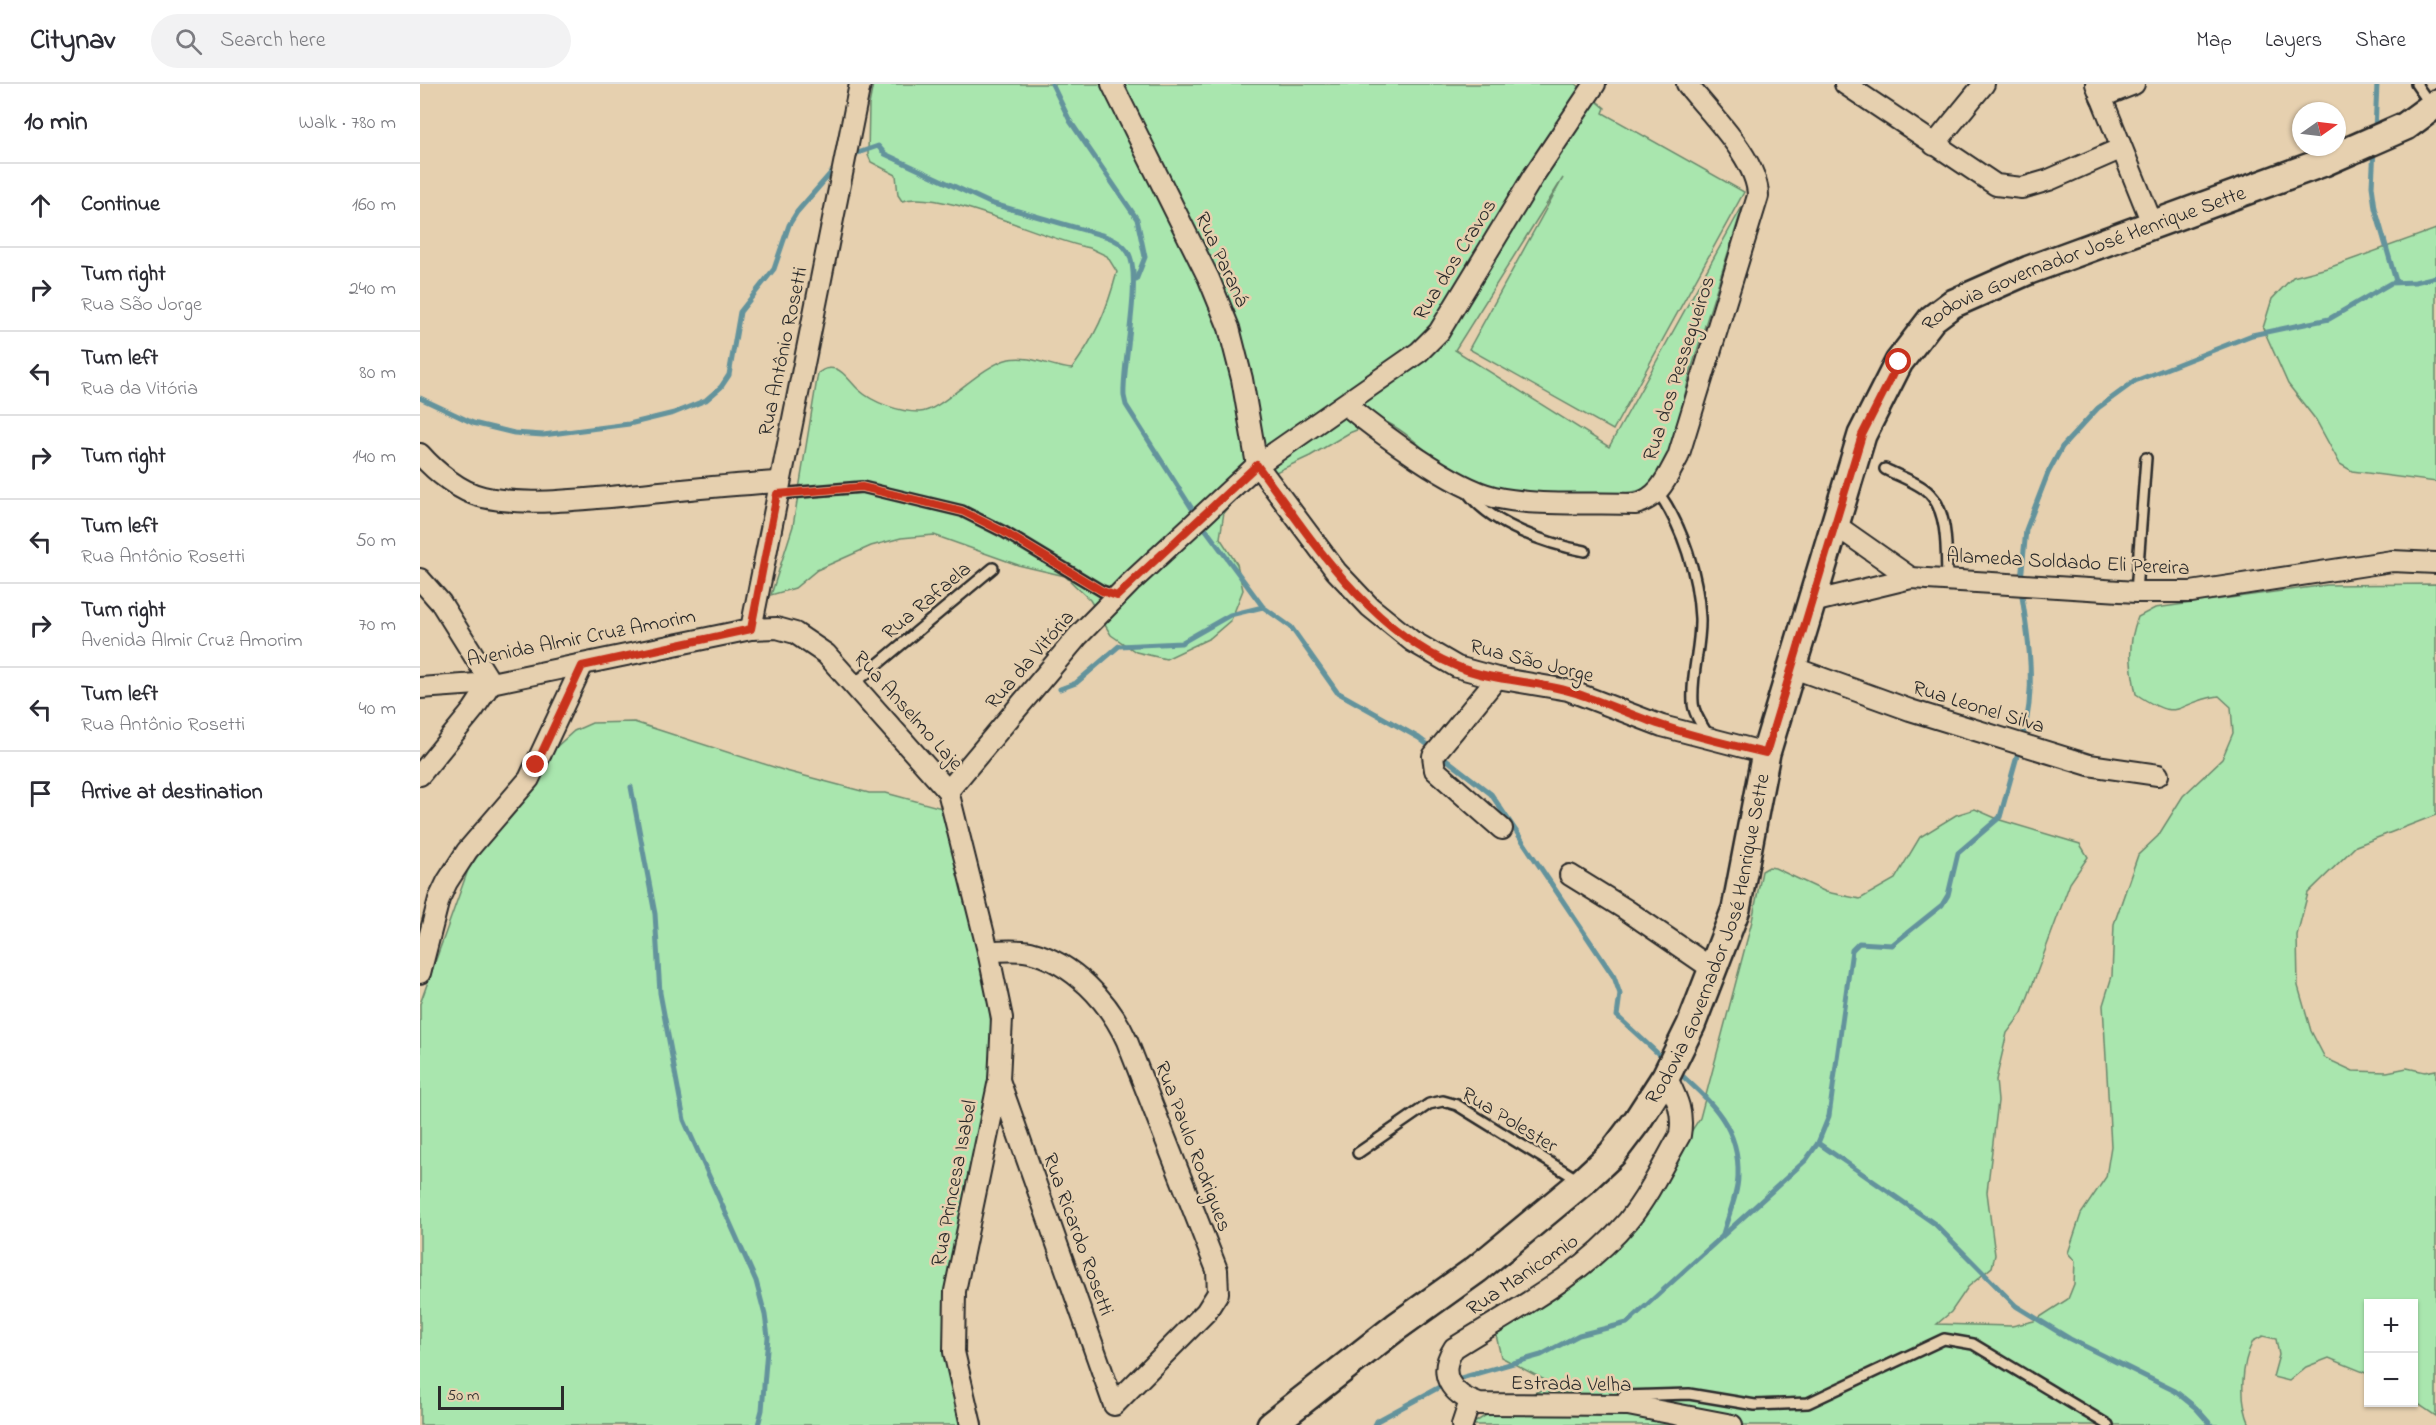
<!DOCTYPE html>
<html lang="en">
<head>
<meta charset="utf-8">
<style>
	:root { --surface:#fff; --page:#f2f2f3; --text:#2b2b33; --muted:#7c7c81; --line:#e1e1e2 }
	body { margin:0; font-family:"Indie Flower",sans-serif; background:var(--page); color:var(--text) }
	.controls { position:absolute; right:18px; bottom:18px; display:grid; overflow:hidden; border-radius:0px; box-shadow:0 2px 4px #0004 }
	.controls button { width:54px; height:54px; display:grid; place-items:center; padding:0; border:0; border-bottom:2px solid var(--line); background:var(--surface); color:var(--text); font:30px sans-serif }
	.compass { position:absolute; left:1872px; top:18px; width:54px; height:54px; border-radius:50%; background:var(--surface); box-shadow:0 2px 4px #0004; rotate:76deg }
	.scale { position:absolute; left:18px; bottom:15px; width:126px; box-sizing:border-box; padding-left:6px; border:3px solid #2b2b2b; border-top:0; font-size:16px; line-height:21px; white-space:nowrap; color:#2b2b2b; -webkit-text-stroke:4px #e6d0af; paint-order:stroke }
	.stop { position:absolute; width:18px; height:18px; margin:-14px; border:4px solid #c8321e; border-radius:50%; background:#fff }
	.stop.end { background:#c8321e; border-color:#fff; box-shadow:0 2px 6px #0008 }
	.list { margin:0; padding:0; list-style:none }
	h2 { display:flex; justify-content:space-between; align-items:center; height:78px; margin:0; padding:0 24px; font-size:26px }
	h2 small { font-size:20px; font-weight:400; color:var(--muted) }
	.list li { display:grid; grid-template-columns:39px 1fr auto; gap:18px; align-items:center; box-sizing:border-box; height:84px; padding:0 24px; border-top:2px solid var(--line) }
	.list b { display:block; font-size:22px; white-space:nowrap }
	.list p { margin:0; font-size:20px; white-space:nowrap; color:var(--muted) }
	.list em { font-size:20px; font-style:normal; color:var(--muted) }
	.icon { flex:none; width:33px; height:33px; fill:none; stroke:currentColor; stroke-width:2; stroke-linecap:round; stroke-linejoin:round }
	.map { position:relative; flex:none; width:2016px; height:1341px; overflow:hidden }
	header { display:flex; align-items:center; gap:36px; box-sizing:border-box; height:84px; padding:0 30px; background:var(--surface); border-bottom:2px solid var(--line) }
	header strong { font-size:28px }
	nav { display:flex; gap:33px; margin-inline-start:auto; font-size:21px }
	.search { width:420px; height:54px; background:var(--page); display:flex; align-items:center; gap:15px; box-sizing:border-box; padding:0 21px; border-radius:33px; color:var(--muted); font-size:22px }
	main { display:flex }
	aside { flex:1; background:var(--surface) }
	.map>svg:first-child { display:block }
	.green { fill:#a9e6ae; stroke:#6a886c; stroke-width:1.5 }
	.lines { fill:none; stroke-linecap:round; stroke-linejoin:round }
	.stream { stroke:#64939c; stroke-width:5 }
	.service-casing { stroke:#2b2b2b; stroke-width:14 }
	.minor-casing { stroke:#2b2b2b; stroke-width:24 }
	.secondary-casing { stroke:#2b2b2b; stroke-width:32 }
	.service { stroke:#e6d0af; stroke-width:9 }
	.minor { stroke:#e6d0af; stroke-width:20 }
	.secondary { stroke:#e6d0af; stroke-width:27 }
	.route { stroke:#c8321e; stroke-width:8 }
	.labels { text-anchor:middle; stroke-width:5; stroke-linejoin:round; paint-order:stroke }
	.street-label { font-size:21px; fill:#2b2b2b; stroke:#e6d0af }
</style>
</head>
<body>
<header>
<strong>Citynav</strong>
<div class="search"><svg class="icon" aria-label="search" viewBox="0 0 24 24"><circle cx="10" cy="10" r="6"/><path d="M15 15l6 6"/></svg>Search here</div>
<nav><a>Map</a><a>Layers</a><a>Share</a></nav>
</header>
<main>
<aside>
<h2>10 min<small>Walk · 780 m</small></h2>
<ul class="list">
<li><svg class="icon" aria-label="ahead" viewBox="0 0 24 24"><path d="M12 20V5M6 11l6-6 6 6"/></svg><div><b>Continue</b></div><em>160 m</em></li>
<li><svg class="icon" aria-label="right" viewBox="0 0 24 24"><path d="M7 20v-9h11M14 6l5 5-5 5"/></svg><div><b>Turn right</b><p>Rua São Jorge</p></div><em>240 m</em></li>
<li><svg class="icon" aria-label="left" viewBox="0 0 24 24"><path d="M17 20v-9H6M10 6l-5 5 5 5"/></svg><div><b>Turn left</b><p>Rua da Vitória</p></div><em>80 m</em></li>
<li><svg class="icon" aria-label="right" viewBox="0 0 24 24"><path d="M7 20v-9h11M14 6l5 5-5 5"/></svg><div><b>Turn right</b></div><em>140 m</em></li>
<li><svg class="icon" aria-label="left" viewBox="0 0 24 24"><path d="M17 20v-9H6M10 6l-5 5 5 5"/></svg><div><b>Turn left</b><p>Rua Antônio Rosetti</p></div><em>50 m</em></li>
<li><svg class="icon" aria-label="right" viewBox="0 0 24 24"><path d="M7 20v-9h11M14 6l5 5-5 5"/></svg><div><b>Turn right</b><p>Avenida Almir Cruz Amorim</p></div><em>70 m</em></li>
<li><svg class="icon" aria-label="left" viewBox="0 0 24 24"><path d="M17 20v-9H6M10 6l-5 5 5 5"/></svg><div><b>Turn left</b><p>Rua Antônio Rosetti</p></div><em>40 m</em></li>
<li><svg class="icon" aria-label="arrive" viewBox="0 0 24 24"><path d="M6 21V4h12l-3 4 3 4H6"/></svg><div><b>Arrive at destination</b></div></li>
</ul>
</aside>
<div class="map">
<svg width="2016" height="1341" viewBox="0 0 2016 1341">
	<rect width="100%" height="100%" fill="#e6d0af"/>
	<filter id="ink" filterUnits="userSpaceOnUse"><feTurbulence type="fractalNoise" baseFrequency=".0167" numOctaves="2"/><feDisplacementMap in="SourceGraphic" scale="12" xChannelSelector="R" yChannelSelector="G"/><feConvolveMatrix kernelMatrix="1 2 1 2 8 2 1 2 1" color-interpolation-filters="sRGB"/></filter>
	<g filter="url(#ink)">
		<!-- green -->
		<g class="green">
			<path d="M453,0H1156L1185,24L1183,29L1324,108L1193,346L1049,265L1143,94L1035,266L1189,363L1323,121C1306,177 1287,233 1270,290C1263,316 1251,384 1233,400C1212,419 1086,410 1059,401C1021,389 997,351 962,336L929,349L890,372L826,402L804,428L800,454L817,480L823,506L811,536L790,554L746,575L716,568L691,551L670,516L645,492L598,481L514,451L481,454L451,462L397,486L375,504L351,511L373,442L398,289C404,285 408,283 416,285C424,287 432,300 439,306C453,319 480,328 499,328C520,329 559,282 589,275C612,271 630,283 652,285C676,251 686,229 697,188L687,172L670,164C625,156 522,104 482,117L478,111L476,91L451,78L448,71L449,21Z"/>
			<path d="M2016,145V398L1932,387L1920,380L1896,336L1868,300L1843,244L1852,215L1873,193L1911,183Z"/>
			<path d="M2016,500V731L1936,762L1888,809L1877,851L1878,902L1891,947L1905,974L1933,987L1967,988L1987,984L2005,988L2016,986V1332L1994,1317V1220H1948V1290L1909,1274L1886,1283L1869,1297L1853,1293L1859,1271L1856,1255L1843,1252L1833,1257C1821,1281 1819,1316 1830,1341H1051L1077,1324L1134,1301L1081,1273L1076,1251L1080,1240L1216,1137L1249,1092L1261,1063L1280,1034L1332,837L1342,787L1349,783L1355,784L1406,808L1440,815L1475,795L1500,753L1536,731L1555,725L1580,736L1660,760L1668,773L1650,799L1602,929L1587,949L1576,996L1578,1017L1567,1108L1575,1171L1572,1183L1548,1203L1531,1228L1517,1240L1592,1242L1614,1237L1648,1215L1654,1200L1655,1177L1648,1169L1661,1130L1686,1093L1691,1062L1683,921L1692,892L1694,840L1718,771L1738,752L1763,712L1802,675L1813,649L1811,623L1799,612C1755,618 1762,641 1716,610C1710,579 1707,562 1718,533L1735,524L1907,501Z"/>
			<path d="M214,638L366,687L449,709H466L522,724C547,815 580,906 570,1001L528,1212L524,1253L547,1341H0V920L48,786L124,674L154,647L172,639Z"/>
		</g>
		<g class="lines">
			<!-- stream -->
			<g class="stream">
				<path d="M632,0L650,37L717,135L725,173L716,196"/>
				<path d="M1955,46L1957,0"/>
				<path d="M1954,64L1952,102L1955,124L1976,197"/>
				<path d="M432,71L458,62L465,70L570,119L685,152C694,155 702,159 708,168C723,192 702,279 704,312L706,321L776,431"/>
				<path d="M0,314L53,339L94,349L123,351L209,340L254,329L286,316L301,303L309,291L320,228L354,185L369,141L377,128L417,82"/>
				<path d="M781,439L843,523L871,543L917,608L999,654L1071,710L1194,893L1200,910L1197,932L1246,977"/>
				<path d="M1601,496L1606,446L1628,389L1642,363L1678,324L1715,297L1832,251L1909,235L1971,199L1995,198L2016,193"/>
				<path d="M1601,506C1609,557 1617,605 1602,656"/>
				<path d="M640,605L656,599L699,562L761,559L810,531L843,523"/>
				<path d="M211,703L235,830L240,909L264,1036L336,1197L345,1231L348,1253L342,1326L338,1341"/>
				<path d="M1257,987C1290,1017 1320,1042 1318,1092C1318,1110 1308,1132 1303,1150"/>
				<path d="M1398,1059L1515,1140L1596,1222L1650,1255L1755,1307L1776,1324L1791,1341"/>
				<path d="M1034,1296L1121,1271L1159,1251L1207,1239L1386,1076L1398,1059L1409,1032L1432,866L1439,859L1472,861L1522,821L1528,811L1538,769L1580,733L1599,665"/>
				<path d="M955,1341L957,1337L1025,1300"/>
			</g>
			<!-- service casing -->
			<g class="service-casing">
				<g id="service">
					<path d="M1996,0L2010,20"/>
					<path d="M1465,385C1478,392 1500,399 1510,410C1529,430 1526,470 1527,496"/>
					<path d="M1238,408C1263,443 1278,491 1280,534C1281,562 1271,590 1273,618C1273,629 1282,641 1288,651"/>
					<path d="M1048,409C1072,441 1127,460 1165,467"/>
					<path d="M357,410L442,403L542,427L584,448L682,507L697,512"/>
					<path d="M1716,508L1726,374"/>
					<path d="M434,600L573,484"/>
					<path d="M938,1069L1009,1020L1023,1017L1037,1021L1160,1097"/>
					<path d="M1203,1312L1269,1310L1335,1321L1388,1319L1524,1255L1553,1260L1688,1341"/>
				</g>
			</g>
			<!-- minor casing -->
			<g class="minor-casing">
				<g id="minor">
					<path d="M692,0L789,195L809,244L822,295L837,381L916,487L950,523L992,557L1037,583L1077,594L1148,606L1242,642L1346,669"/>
					<path d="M1425,0L1576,101L1602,104L1629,96L1700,65"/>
					<path d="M1676,0L1732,139"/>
					<path d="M1681,13L1714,0"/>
					<path d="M1514,61L1564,0"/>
					<path d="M926,321C960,349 1032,403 1074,413C1119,423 1170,418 1216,420C1240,413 1247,393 1258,373L1338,112C1338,75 1289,29 1267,0"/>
					<path d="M0,370C15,387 40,408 63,413C100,421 141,417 177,414C238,409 298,401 359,398"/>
					<path d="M1414,440L1491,494"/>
					<path d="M0,495L21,519L71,599L53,626L0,691"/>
					<path d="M1392,518L1491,494L1716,508H1771L1972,477L2016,479"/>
					<path d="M331,545L440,0"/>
					<path d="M1371,583L1490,626L1669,681L1738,691"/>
					<path d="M1077,594L1013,672L1015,686L1082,745"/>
					<path d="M0,604L71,599L331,545L357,544L375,549L406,570L528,707L568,867L582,934L579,996L535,1207L534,1268L551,1341"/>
					<path d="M528,707L658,552L710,499L837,381L999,268L1019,248L1114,91L1175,0"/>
					<path d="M1150,791L1205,825L1294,886"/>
					<path d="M568,867C581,867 598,865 610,868C653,879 689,917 707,957L797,1186L798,1209L786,1228L694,1321L579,996"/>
					<path d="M0,889L19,815L27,798L47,767L109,695L162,582"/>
					<path d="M1246,992C1256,1013 1264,1027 1260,1051C1244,1079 1229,1111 1208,1137C1162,1192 1094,1226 1034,1264C1017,1290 1030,1310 1059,1320L1208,1321L1312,1341"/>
					<path d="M1042,1341L1050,1317"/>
				</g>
			</g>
			<!-- secondary casing -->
			<g class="secondary-casing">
				<g id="secondary">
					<path id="s1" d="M851,1341L976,1243L1057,1185L1162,1098L1192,1070L1217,1037L1246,992L1271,941L1316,825L1346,669L1442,351L1479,278L1512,235L1532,220L1609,186L1904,78L1986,42L2016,20"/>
				</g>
			</g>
			<!-- service -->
			<use href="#service" class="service"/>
			<!-- minor -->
			<use href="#minor" class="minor"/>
			<!-- secondary -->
			<use href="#secondary" class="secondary"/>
		</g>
	</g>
	<g class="lines" filter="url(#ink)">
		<!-- route -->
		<path class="route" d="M116,681L162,582L331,545L357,410L442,403L542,427L584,448L682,507L697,512L837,381C892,456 947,544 1036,582C1073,598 1114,596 1152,608C1182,617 1211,631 1241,641C1275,653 1311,661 1346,669L1442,351L1479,278"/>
	</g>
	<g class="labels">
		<!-- street labels -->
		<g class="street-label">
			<text transform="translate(803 175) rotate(65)" y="7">Rua Paraná</text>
			<text transform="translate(1034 175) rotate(-58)" y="7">Rua dos Cravos</text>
			<text dy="7" stroke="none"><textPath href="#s1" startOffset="1503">Rodovia Governador José Henrique Sette</textPath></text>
			<text transform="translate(362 267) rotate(-78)" y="7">Rua Antônio Rosetti</text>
			<text transform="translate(1258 284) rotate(-72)" y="7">Rua dos Pessegueiros</text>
			<text transform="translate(1648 477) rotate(3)" y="7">Alameda Soldado Eli Pereira</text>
			<text transform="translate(506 516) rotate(-40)" y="7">Rua Rafaela</text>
			<text transform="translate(161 553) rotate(-11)" y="7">Avenida Almir Cruz Amorim</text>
			<text transform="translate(609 575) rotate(-49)" y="7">Rua da Vitória</text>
			<text transform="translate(1112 576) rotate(14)" y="7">Rua São Jorge</text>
			<text transform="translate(1559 622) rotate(17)" y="7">Rua Leonel Silva</text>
			<text transform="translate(489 626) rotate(48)" y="7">Rua Anselmo Laje</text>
			<text dy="7" stroke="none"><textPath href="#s1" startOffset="675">Rodovia Governador José Henrique Sette</textPath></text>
			<text transform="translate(1090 1035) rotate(31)" y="7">Rua Polester</text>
			<text transform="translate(774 1062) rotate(69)" y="7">Rua Paulo Rodrigues</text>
			<text transform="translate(533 1099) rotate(-79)" y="7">Rua Princesa Isabel</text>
			<text transform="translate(659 1150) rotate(70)" y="7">Rua Ricardo Rosetti</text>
			<text transform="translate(1102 1190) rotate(-34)" y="7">Rua Manicomio</text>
			<text transform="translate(1151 1299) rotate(1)" y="7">Estrada Velha</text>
		</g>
	</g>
</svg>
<div class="controls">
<button>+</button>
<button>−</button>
</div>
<svg class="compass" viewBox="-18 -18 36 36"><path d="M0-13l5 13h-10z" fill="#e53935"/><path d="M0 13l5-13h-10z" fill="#7c7c81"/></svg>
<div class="scale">50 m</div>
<div class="stop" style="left:1479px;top:278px"></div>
<div class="stop end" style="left:116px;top:681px"></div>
</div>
</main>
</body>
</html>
